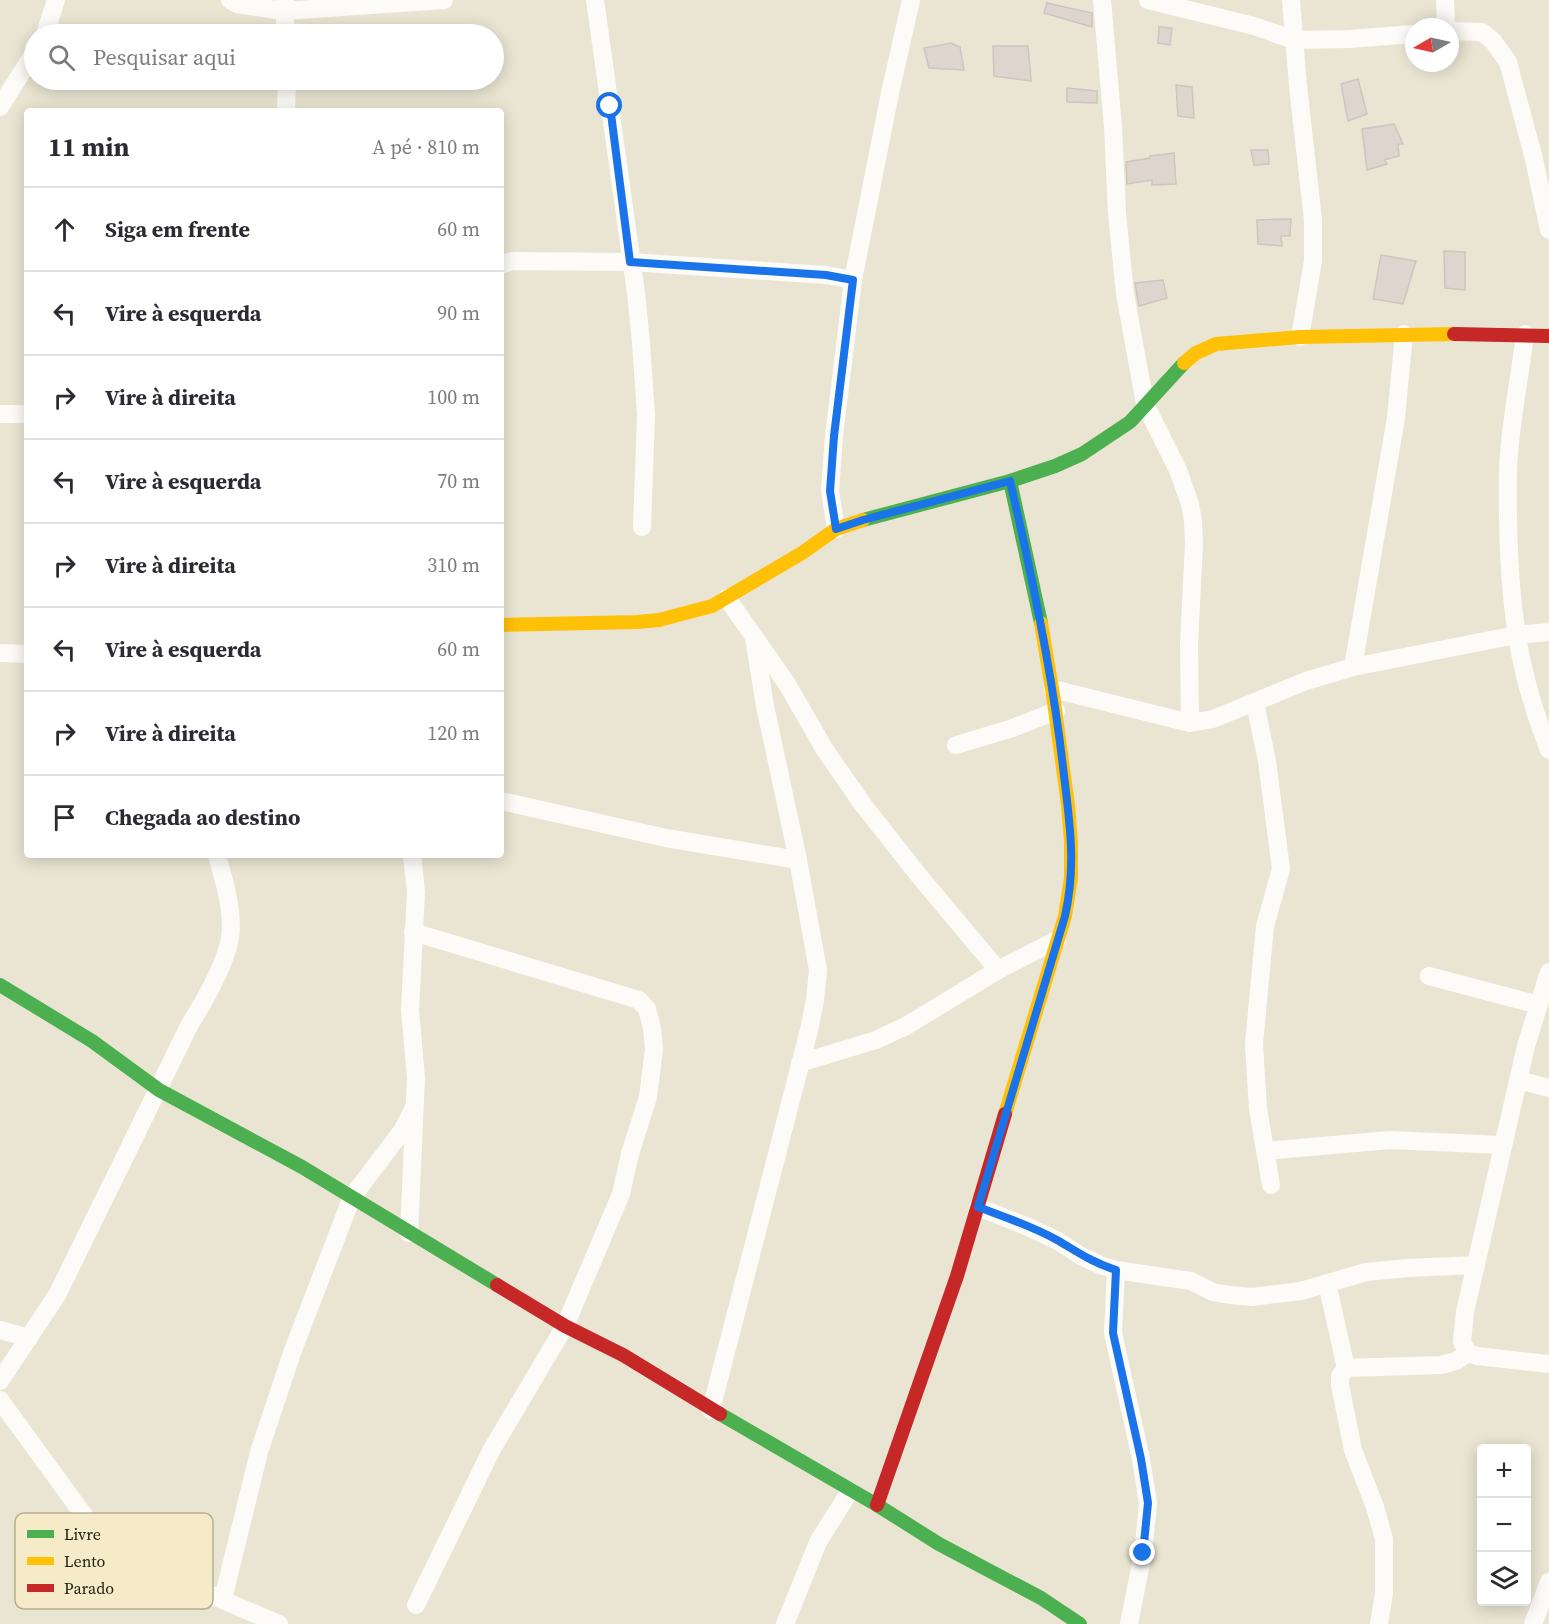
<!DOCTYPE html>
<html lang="pt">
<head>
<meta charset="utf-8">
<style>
	:root { --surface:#fff; --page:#f2f2f3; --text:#2b2b33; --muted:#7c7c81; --line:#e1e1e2 }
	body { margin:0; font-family:"Source Serif 4",serif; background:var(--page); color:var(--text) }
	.controls { position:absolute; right:18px; bottom:18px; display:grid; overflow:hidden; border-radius:6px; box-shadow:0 3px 15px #0003 }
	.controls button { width:54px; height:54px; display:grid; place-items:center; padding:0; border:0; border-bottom:2px solid var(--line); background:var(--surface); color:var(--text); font:30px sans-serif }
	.compass { position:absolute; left:1405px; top:18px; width:54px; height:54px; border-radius:50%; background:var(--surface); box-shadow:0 3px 15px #0003; rotate:261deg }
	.stop { position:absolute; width:18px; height:18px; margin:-14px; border:4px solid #1a73e8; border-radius:50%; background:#fff }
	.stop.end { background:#1a73e8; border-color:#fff; box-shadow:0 2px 6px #0008 }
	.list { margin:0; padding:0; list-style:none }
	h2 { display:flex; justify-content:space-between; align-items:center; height:78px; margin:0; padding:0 24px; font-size:26px }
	h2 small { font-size:20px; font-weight:400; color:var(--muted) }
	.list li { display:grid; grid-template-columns:39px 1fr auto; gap:18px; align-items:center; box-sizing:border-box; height:84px; padding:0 24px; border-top:2px solid var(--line) }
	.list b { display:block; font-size:22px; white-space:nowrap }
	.list em { font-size:20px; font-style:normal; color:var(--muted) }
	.icon { flex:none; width:33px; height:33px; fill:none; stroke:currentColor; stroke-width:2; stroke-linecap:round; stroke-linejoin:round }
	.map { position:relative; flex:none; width:1549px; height:1624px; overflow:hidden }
	.search { position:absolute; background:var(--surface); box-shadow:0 3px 15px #0003; left:24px; top:24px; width:480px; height:66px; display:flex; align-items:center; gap:15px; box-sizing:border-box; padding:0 21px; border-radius:33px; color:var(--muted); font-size:22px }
	.panel { position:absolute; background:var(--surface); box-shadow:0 3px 15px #0003; left:24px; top:108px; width:480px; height:750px; border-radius:6px }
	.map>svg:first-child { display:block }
	.building { fill:#ded5cf; stroke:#cec5bf; stroke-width:1.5 }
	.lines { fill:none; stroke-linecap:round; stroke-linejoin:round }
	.street { stroke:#fcfbf8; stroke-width:18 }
	.fast { stroke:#4caf50; stroke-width:14 }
	.slow { stroke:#ffc107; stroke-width:14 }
	.jam { stroke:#c62828; stroke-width:14 }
	.route { stroke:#1a73e8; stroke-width:8 }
	.key { fill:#f5ebc8; stroke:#b6ae92; stroke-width:1.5 }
	.key-label { font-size:16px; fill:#242113 }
</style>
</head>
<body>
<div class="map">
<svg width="1549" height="1624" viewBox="0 0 1549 1624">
	<rect width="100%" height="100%" fill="#eae5d2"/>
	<!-- building -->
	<g class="building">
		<path d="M1047,3L1092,13V27L1044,13Z"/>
		<path d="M1159,27L1172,28L1170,45L1158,43Z"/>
		<path d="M951,43L960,47L964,70L929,68L924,48Z"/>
		<path d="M993,46H1028L1031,81L994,76Z"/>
		<path d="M1358,79L1367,114L1348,121L1341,84Z"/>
		<path d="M1176,85L1192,87L1194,118L1178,116Z"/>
		<path d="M1067,88L1097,91V103L1067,102Z"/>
		<path d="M1394,124L1403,144H1398L1399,156L1384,160L1387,164L1367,170L1362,129Z"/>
		<path d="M1251,150H1268L1269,164L1254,165Z"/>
		<path d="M1174,153L1176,184L1152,185V180L1127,184L1126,162L1150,158V156Z"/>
		<path d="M1291,219L1290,236H1281L1282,246L1258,244L1257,220Z"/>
		<path d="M1444,251L1465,252V290L1445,288Z"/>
		<path d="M1381,255L1416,261L1403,304L1373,299Z"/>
		<path d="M1163,280L1167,298L1139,306L1135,283Z"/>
	</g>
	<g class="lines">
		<!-- street -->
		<g class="street">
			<path d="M230,0L237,4L284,11L444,0"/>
			<path d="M595,0L636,293L641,343L646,415L642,527"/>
			<path d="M1102,0L1113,127L1117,213L1125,294L1145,404L1178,470L1190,504L1193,521L1194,543L1189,645L1190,723"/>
			<path d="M1148,0L1254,26L1294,40L1349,39L1414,34"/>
			<path d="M1291,0L1298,86L1313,220V261L1300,337"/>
			<path d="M1445,0L1446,27"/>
			<path d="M1450,31L1482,32L1493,41L1508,62L1534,159L1549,230"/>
			<path d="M45,34L56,0"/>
			<path d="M285,34V0"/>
			<path d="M0,107L34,53"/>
			<path d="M286,111L287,80"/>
			<path d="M501,265L512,261L630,262L826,275L853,280"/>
			<path d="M1525,334C1520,378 1509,428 1508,471C1507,534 1509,610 1524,671C1530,698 1539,724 1549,750"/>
			<path d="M0,414H27"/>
			<path d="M836,529L830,491L834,436L853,280L890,93L911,0"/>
			<path d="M727,598L787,684L825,750L864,806L920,877L998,970"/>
			<path d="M0,653L27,654"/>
			<path d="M1353,667L1396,418L1404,334"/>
			<path d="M1053,689L1190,723L1213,719L1306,681L1353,667L1516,635L1549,632"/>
			<path d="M1255,703L1267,761L1281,869L1265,926L1254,1044L1258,1109L1271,1185"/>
			<path d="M956,745L1013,728L1056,711"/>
			<path d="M501,801L666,838L798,860"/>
			<path d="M413,932L639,1000L647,1009L652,1028L654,1049L648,1097L630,1154L621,1194L565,1326L492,1449L416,1605"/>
			<path d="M1549,972L1526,1046L1465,1312L1462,1342L1468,1353L1477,1356L1549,1364"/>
			<path d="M1429,976L1539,1005"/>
			<path d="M800,1063L876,1040L906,1026L998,970L1057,940"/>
			<path d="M1518,1080L1549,1088"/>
			<path d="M1265,1151L1390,1140L1502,1145"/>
			<path d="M978,1207L1026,1226L1058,1241L1081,1256L1100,1265L1116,1270L1191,1281L1213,1292L1230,1295L1252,1297L1301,1291L1366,1272L1408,1268L1476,1265"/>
			<path d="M409,1233L416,1078L410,1010L416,892L412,855"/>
			<path d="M1116,1270L1113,1333L1141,1459L1148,1503L1143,1553L1129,1624"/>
			<path d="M1327,1283L1346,1368L1340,1376V1385L1353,1450L1375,1507L1384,1539V1593L1379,1624"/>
			<path d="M0,1330L29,1338"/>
			<path d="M1346,1368L1441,1365L1456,1361L1468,1353"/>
			<path d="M0,1381L57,1295L190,1024C205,1000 225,966 230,938C234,911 224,881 217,855"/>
			<path d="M0,1400L99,1536L126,1559L279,1624"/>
			<path d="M711,1410L809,1030L815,1000L818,970L798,860L765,706L754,638"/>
			<path d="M223,1599L259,1452L293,1350L352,1197L402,1131L414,1108"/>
			<path d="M785,1624L818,1542L850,1491"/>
			<path d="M1533,1624L1549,1582"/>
		</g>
		<!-- fast -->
		<g class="fast">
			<path d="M1010,481L1041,623"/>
			<path d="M863,520L1010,481L1055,466L1082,454L1130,422L1184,363"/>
			<path d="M0,985L92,1041L159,1090L302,1167L497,1285"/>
			<path d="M720,1414L877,1505L939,1544L1041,1598L1080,1624"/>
		</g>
		<!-- slow -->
		<g class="slow">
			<path d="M1184,363L1196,353L1216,344L1300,337L1454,334"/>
			<path d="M501,625L637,622L659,620L712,606L802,553L836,529L863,520"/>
			<path d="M1005,1114L1065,916L1071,878V842L1068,805L1053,695L1041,623"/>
		</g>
		<!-- jam -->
		<g class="jam">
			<path d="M1454,334L1549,336"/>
			<path d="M497,1285L565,1326L623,1355L720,1414"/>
			<path d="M877,1505L957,1276L1005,1114"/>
		</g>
	</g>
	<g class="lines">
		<!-- route -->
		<path class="route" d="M610,106L630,262L826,275L853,280L834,436L830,491L836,529L863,520L1010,481C1032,575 1052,670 1063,767C1069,819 1077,863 1065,916L978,1207C1005,1217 1032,1226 1057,1240C1078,1252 1091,1262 1116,1270L1113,1333L1141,1459L1148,1503L1143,1553"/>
	</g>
	<!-- legend -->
	<rect x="15" y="1513" width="198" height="96" rx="9" class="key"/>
	<rect x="27" y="1530" width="27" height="8" fill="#4caf50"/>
	<rect x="27" y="1557" width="27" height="8" fill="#ffc107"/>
	<rect x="27" y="1584" width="27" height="8" fill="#c62828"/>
	<g class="key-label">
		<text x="64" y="1540">Livre</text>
		<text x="64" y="1567">Lento</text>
		<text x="64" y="1594">Parado</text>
	</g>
</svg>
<div class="controls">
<button>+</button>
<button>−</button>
<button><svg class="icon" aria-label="layers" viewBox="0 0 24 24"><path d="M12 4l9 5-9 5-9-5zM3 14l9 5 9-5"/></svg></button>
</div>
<svg class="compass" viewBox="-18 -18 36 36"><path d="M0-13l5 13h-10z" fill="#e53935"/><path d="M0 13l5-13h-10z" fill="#7c7c81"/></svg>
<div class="stop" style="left:610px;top:106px"></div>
<div class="stop end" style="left:1143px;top:1553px"></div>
<div class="search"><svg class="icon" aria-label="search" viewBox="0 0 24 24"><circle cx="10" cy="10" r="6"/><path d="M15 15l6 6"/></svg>Pesquisar aqui</div>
<section class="panel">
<h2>11 min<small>A pé · 810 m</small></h2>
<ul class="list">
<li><svg class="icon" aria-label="ahead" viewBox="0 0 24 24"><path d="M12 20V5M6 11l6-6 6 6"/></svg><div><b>Siga em frente</b></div><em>60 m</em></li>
<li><svg class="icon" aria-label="left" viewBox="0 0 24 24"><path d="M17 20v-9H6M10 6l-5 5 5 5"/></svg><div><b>Vire à esquerda</b></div><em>90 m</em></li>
<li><svg class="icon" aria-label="right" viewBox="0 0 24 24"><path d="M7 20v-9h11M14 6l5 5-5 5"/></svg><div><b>Vire à direita</b></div><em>100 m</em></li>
<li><svg class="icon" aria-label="left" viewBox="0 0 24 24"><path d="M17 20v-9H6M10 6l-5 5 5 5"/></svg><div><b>Vire à esquerda</b></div><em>70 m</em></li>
<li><svg class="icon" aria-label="right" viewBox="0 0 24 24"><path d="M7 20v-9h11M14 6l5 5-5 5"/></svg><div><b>Vire à direita</b></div><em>310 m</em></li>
<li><svg class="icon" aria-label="left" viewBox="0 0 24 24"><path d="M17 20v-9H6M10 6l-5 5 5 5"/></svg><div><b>Vire à esquerda</b></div><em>60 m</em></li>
<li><svg class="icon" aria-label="right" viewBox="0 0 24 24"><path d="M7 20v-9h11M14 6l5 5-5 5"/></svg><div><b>Vire à direita</b></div><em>120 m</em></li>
<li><svg class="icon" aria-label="arrive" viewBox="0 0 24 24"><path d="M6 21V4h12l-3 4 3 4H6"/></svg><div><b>Chegada ao destino</b></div></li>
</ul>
</section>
</div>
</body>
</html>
